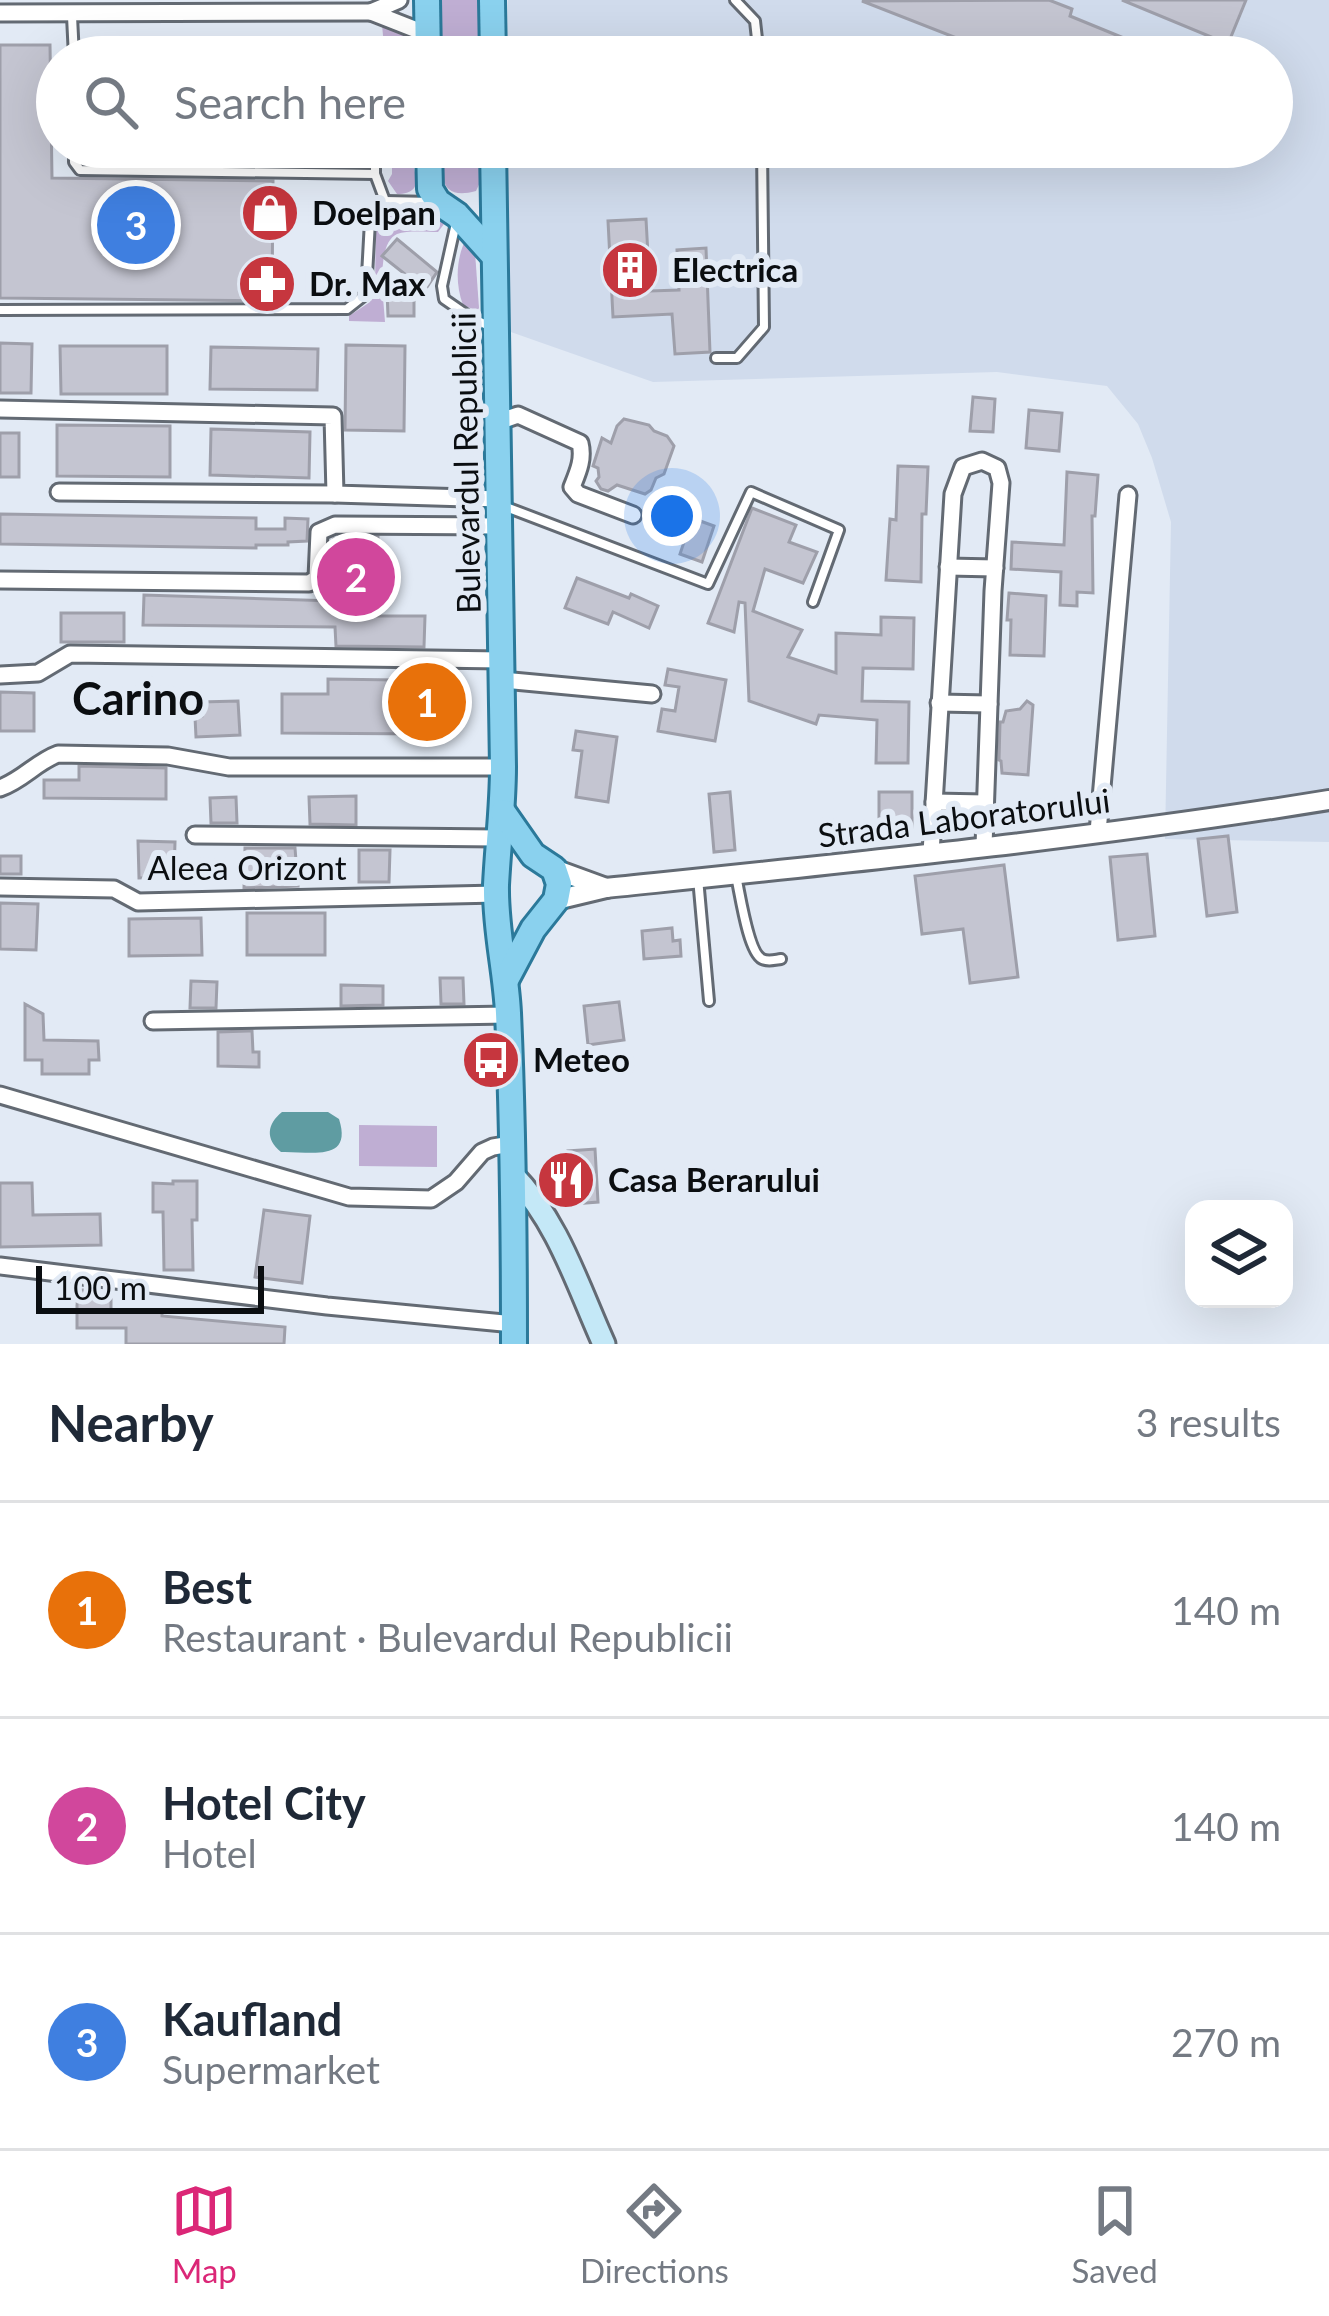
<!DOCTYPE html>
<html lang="en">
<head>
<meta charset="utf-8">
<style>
	:root { --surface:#fff; --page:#f6f6f7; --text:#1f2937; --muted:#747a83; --line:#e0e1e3; --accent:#db2777 }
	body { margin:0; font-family:Lato,sans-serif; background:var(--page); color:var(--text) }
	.controls { position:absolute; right:36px; bottom:36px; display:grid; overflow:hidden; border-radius:24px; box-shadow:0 12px 48px #0002 }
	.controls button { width:108px; height:108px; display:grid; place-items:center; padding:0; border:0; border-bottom:3px solid var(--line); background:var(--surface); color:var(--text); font:60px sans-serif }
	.scale { position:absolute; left:36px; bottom:30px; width:228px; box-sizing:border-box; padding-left:12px; border:6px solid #0b0e11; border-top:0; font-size:33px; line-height:42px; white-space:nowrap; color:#0b0e11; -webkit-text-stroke:9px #e2eaf5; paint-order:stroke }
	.you { position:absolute; left:672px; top:516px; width:42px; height:42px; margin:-30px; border:9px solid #fff; border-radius:50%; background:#1a73e8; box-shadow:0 0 0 18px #1a73e833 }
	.badge { display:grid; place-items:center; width:78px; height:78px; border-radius:50%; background:var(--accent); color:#fff; font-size:39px; font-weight:700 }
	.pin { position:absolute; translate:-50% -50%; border:6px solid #fff; box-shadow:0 3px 12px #0006 }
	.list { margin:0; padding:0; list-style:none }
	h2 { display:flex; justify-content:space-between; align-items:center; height:156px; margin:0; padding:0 48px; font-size:51px }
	h2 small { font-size:39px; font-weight:400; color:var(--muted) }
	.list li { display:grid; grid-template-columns:78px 1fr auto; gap:36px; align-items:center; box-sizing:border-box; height:216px; padding:0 48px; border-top:3px solid var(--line) }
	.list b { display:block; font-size:45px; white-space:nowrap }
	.list p { margin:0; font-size:39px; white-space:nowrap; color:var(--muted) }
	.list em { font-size:39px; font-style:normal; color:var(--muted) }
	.icon { flex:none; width:66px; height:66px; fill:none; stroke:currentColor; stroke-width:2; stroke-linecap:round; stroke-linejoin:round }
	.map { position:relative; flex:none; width:1329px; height:1344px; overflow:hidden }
	.search { position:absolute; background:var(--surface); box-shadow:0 12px 48px #0002; left:36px; right:36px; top:36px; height:132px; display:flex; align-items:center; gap:30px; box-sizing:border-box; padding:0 42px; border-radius:66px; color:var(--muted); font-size:45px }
	.sheet { height:804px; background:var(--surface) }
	nav { display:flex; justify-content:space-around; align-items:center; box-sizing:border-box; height:168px; border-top:3px solid var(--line); background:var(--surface); font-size:33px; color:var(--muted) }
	nav a { display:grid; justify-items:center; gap:6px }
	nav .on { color:var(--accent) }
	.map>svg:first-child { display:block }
	.built { fill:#d0dbec }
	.green { fill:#bfaed3 }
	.water { fill:#5f9ca2 }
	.building { fill:#c4c5d1; stroke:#9e9faa; stroke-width:3 }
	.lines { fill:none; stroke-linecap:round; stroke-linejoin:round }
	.service-casing { stroke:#636a73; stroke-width:14 }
	.minor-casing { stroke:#636a73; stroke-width:21 }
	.tertiary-casing { stroke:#636a73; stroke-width:24 }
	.secondary-casing { stroke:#636a73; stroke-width:27 }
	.primary-casing { stroke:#2b799a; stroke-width:30 }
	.service { stroke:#fff; stroke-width:8 }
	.minor { stroke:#fff; stroke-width:15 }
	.tertiary { stroke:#fff; stroke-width:18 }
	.secondary { stroke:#c4e8f7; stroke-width:21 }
	.primary { stroke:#8ad1ee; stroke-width:24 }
	.labels { text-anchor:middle; stroke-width:12; stroke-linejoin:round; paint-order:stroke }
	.poi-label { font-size:33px; font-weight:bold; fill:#0b0e11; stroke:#e2eaf5; text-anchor:start }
	.street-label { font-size:33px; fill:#0b0e11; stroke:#e2eaf5 }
	.district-label { font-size:45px; font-weight:bold; fill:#0b0e11; stroke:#e2eaf5 }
</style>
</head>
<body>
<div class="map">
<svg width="1329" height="1344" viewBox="0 0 1329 1344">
	<rect width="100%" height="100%" fill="#e2eaf5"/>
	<!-- built -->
	<path class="built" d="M508,0H1329V842L1165,839L1171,522L1152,458L1138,424L1107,386L997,372L653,382L508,331V147H1272V57H508Z"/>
	<!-- green -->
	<g class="green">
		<path d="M438,0H481L482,57H439Z"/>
		<path d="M382,25H393L414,35V49L410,57H385Z"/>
		<path d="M392,147H408C411,166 430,194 397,194L388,181L392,174Z"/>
		<path d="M440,147H482L483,176L476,191C439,201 441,175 440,147Z"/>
		<path d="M391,204L433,205L446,212L444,224L438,232C427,232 408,230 397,234C375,244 384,302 385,322L349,321V316L370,302L375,287L376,217Z"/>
		<path d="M466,239L475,252L479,308L477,311L463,305C455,284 456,258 466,239Z"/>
		<path d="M359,1125L437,1126V1167L359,1166Z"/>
	</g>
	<!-- water -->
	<path class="water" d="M282,1112H328L339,1119C353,1163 310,1151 281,1152C265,1139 267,1124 282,1112Z"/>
	<!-- building -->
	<g class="building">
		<path d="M1049,0L1072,9L1070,16L1170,57H1081L1058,47L1054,57H1005L862,1Z"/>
		<path d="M1122,0H1246L1228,44Z"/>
		<path d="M0,45H50L52,178L273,181L272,301L0,298Z"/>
		<path d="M646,219L650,291L679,290L677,250L706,248L710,352L675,354L672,314L613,317L608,221Z"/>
		<path d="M397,239L437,272L425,290L382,256Z"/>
		<path d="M387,291H414V316H388Z"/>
		<path d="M0,343L32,344L31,393H0Z"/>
		<path d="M346,345L405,346L404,431L345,430Z"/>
		<path d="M60,346H167V394H61Z"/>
		<path d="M211,347L318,349L317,390L210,389Z"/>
		<path d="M973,397L995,399L993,432L970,431Z"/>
		<path d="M1029,410L1062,413L1059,451L1026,448Z"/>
		<path d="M624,419L649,425L654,431L667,436L674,446L664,474L656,478L651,490L645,494L617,485L608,491L601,489L596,481L599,477L598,468L593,466L602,438L611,443L617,426Z"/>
		<path d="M57,425L170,426V477L57,476Z"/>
		<path d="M211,429L310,432L309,478L210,475Z"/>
		<rect x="0" y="433" width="19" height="44"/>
		<path d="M898,466L928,467L926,514H922L921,582L886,580L890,519L896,520Z"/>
		<path d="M1067,472L1098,475L1095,516H1092L1093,593L1077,592V606L1060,605L1061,572L1011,569L1012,542L1064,545Z"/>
		<path d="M752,508L796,525L789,542L817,552L803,583L765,569L753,611L802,630L788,657L836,673V633L881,635V617L914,618L913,669L863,668L862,701L909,702L908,763H876L877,720L819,715L816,724L749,701L745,603L739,602L734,632L708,623Z"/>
		<path d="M0,514L256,518V529H285V518L308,519L307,541L288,542V545H256V548L0,544Z"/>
		<path d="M692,518L714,526L702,562L680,554Z"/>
		<path d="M378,537V616H425L424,647L336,646L335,627L143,625L144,595L335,601L334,539Z"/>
		<path d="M577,578L629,598L631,594L658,606L649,628L613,612L608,624L565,608Z"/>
		<path d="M1009,593L1046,596L1044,656L1010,655L1011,620H1007Z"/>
		<rect x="61" y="613" width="63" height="29"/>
		<path d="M668,669L726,680L715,741L658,731L662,709L675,711L679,687L665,685Z"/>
		<path d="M397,671H428L427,734L282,733V694H328V679L397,680Z"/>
		<path d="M0,692L34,693V731H0Z"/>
		<path d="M238,701L240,735L196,737L195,717L202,716L201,702Z"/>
		<path d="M1027,701L1033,705L1028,775L1002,773L1001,761L999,760L1000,722H1003L1006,711L1020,709Z"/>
		<path d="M576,731L617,737L608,802L576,797L582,751L573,750Z"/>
		<path d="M79,766L166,768V799L44,798V780H79Z"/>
		<path d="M730,792L735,850L714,852L709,794Z"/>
		<rect x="879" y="792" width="33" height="39"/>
		<path d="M356,796V825L310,824L309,797Z"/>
		<path d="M236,797L237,823H211L210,798Z"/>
		<path d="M1228,836L1237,912L1207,916L1198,839Z"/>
		<path d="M138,841L175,842L174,877L139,878Z"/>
		<path d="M245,848H295L298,886L244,888Z"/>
		<path d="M359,850H390L389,882H359Z"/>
		<path d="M1147,854L1155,936L1118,940L1110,857Z"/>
		<rect x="0" y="856" width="21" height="18"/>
		<path d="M1004,865L1018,977L970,983L963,929L922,934L915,876Z"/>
		<path d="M0,903L38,904L36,950L0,949Z"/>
		<rect x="247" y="913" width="78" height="42"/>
		<path d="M201,918L202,955L129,956V919Z"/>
		<path d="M672,928L673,941L680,940L681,956L644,959L642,931Z"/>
		<path d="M440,978H463L464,1004H441Z"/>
		<path d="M191,981L217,982L216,1008H190Z"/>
		<path d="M341,985L383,986V1005L341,1006Z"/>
		<path d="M619,1002L624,1040L588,1045L584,1006Z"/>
		<path d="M25,1004L43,1014L44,1040L98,1041L99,1060H89V1074H42V1060H25Z"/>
		<path d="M248,1031H252L253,1052H259V1067L218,1066V1032Z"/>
		<path d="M595,1149L598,1202L561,1205L558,1166L569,1165L568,1151Z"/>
		<path d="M173,1181H197V1220H192L193,1270H164L163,1212H153V1183L173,1184Z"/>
		<path d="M0,1183H32L33,1215L100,1214L101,1245L0,1247Z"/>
		<path d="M264,1210L310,1216L302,1283L255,1277Z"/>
		<path d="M77,1290H95V1299H111V1312L162,1311V1316L285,1327L284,1344H126V1328H77Z"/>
	</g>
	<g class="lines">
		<!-- service casing -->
		<g class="service-casing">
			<g id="service">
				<path d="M735,0L755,21L759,57"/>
				<path d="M72,16L74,57"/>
				<path d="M74,147V162L80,170L375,174"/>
				<path d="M385,201L432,202"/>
				<path d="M456,223L442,286L444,299L470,317L493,328"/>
				<path d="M0,310L347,309L366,294L370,221L385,201L375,174V147"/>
				<path d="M716,358H737L764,327L762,147"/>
				<path d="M501,505L708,584L751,492L839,530L813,602"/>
				<path d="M736,876C740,893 748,952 762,959C768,962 774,960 781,959"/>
				<path d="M698,878L709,1001"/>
			</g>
		</g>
		<!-- minor casing -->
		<g class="minor-casing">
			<g id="minor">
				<path d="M399,0L371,12L427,34"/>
				<path d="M0,13L371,12"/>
				<path d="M0,409L333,416L335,494L500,499"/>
				<path d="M498,422L518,415L580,443C584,459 578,472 572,487L578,494L633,515"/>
				<path d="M59,492L335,494"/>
				<path d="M948,567L995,568"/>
				<path d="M0,580L309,583L317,578L319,532L335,525L501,526"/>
				<path d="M0,675L38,673L70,654L502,660"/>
				<path d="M502,680L652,694"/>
				<path d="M939,703L989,704"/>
				<path d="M0,788C23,780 36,762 58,754L168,756L229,767H503"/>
				<path d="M934,802L985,803"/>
				<path d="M1098,832L1128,495"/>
				<path d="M195,835L497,838"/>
				<path d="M931,853L953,494L963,467L982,461L997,468L1001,483L993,591L984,846"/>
				<path d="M0,887L114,889L138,902L497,894"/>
				<path d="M153,1021L508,1015"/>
				<path d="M0,1095L349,1197L431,1199L456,1182L482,1152L493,1147L511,1144"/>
				<path d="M0,1266L327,1306L514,1324"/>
			</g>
		</g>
		<!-- tertiary casing -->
		<g class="tertiary-casing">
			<g id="tertiary">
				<path d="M554,869L606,888"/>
				<path d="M556,900L606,888C847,863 1089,839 1329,800"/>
			</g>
		</g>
		<!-- secondary casing -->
		<g class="secondary-casing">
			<path id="secondary" d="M512,1174C558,1221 577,1284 604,1344"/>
		</g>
		<!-- primary casing -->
		<g class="primary-casing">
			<g id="primary">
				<path d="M427,0L428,57"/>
				<path d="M492,0L493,57"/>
				<path d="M429,147L430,189L438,202L457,215L494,256"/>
				<path d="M493,147L503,767C503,807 498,845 496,885C495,929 506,970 508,1013C513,1123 514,1234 514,1344"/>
				<path d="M503,812L533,855L554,869L559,884L556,900L533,929L506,980"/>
			</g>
		</g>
		<!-- service -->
		<use href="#service" class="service"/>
		<!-- minor -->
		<use href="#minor" class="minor"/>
		<!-- tertiary -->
		<use href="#tertiary" class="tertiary"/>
		<!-- secondary -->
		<use href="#secondary" class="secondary"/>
		<!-- primary -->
		<use href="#primary" class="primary"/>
	</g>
	<!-- icons -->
	<defs>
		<g id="shop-disc" transform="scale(3)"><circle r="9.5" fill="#c6363e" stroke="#e2eaf5"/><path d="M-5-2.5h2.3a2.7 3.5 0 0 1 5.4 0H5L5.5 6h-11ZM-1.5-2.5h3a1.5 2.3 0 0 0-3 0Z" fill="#fff"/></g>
		<g id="building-disc" transform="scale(3)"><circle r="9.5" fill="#c6363e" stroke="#e2eaf5"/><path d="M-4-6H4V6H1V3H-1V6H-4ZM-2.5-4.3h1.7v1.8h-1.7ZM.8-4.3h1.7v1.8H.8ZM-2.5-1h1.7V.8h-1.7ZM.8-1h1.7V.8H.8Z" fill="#fff"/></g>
		<g id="pharmacy-disc" transform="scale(3)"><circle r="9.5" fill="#c6363e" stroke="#e2eaf5"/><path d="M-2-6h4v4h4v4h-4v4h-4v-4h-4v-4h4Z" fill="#fff"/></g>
		<g id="bus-disc" transform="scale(3)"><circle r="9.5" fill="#c6363e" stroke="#e2eaf5"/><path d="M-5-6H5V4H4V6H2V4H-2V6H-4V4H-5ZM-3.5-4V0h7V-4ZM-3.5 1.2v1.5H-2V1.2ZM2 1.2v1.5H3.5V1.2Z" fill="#fff"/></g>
		<g id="restaurant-disc" transform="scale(3)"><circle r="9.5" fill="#c6363e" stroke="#e2eaf5"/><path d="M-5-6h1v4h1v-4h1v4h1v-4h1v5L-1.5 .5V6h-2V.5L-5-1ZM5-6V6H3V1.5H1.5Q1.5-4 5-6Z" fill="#fff"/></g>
	</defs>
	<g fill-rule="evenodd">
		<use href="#shop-disc" x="270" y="213"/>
		<use href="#building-disc" x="630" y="270"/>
		<use href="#pharmacy-disc" x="267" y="284"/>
		<use href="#bus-disc" x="491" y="1060"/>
		<use href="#restaurant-disc" x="566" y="1180"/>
	</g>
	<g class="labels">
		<!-- poi labels -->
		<g class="poi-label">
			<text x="312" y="225">Doelpan</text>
			<text x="672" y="282">Electrica</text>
			<text x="309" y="296">Dr. Max</text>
			<text x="533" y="1072">Meteo</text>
			<text x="608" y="1192">Casa Berarului</text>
		</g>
		<!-- street labels -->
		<g class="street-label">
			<text transform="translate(466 463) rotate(-91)" y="12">Bulevardul Republicii</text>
			<text transform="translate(964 818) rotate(-7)" y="12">Strada Laboratorului</text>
			<text x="247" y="880">Aleea Orizont</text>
		</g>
		<!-- district labels -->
		<g class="district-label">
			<text x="138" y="715">Carino</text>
		</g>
	</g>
</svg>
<div class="controls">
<button><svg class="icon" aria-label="layers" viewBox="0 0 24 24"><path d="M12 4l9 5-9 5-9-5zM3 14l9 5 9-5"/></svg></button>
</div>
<div class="scale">100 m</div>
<div class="you"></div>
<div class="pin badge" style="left:427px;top:702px;background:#e8710a">1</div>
<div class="pin badge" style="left:356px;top:577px;background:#d1479c">2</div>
<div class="pin badge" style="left:136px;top:225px;background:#3f7fe0">3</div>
<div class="search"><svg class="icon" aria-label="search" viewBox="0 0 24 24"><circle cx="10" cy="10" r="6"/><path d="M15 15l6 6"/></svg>Search here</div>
</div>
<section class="sheet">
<h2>Nearby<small>3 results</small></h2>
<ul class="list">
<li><span class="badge" style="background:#e8710a">1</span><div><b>Best</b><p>Restaurant · Bulevardul Republicii</p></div><em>140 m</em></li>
<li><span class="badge" style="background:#d1479c">2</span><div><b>Hotel City</b><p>Hotel</p></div><em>140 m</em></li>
<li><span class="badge" style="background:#3f7fe0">3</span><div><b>Kaufland</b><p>Supermarket</p></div><em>270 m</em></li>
</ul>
</section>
<nav>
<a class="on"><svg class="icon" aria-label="map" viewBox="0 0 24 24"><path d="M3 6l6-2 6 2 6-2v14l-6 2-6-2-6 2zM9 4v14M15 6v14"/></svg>Map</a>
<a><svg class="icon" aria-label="directions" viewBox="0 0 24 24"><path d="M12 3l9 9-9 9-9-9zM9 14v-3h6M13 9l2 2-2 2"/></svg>Directions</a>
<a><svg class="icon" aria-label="saved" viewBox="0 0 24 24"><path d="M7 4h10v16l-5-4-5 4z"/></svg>Saved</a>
</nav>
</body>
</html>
